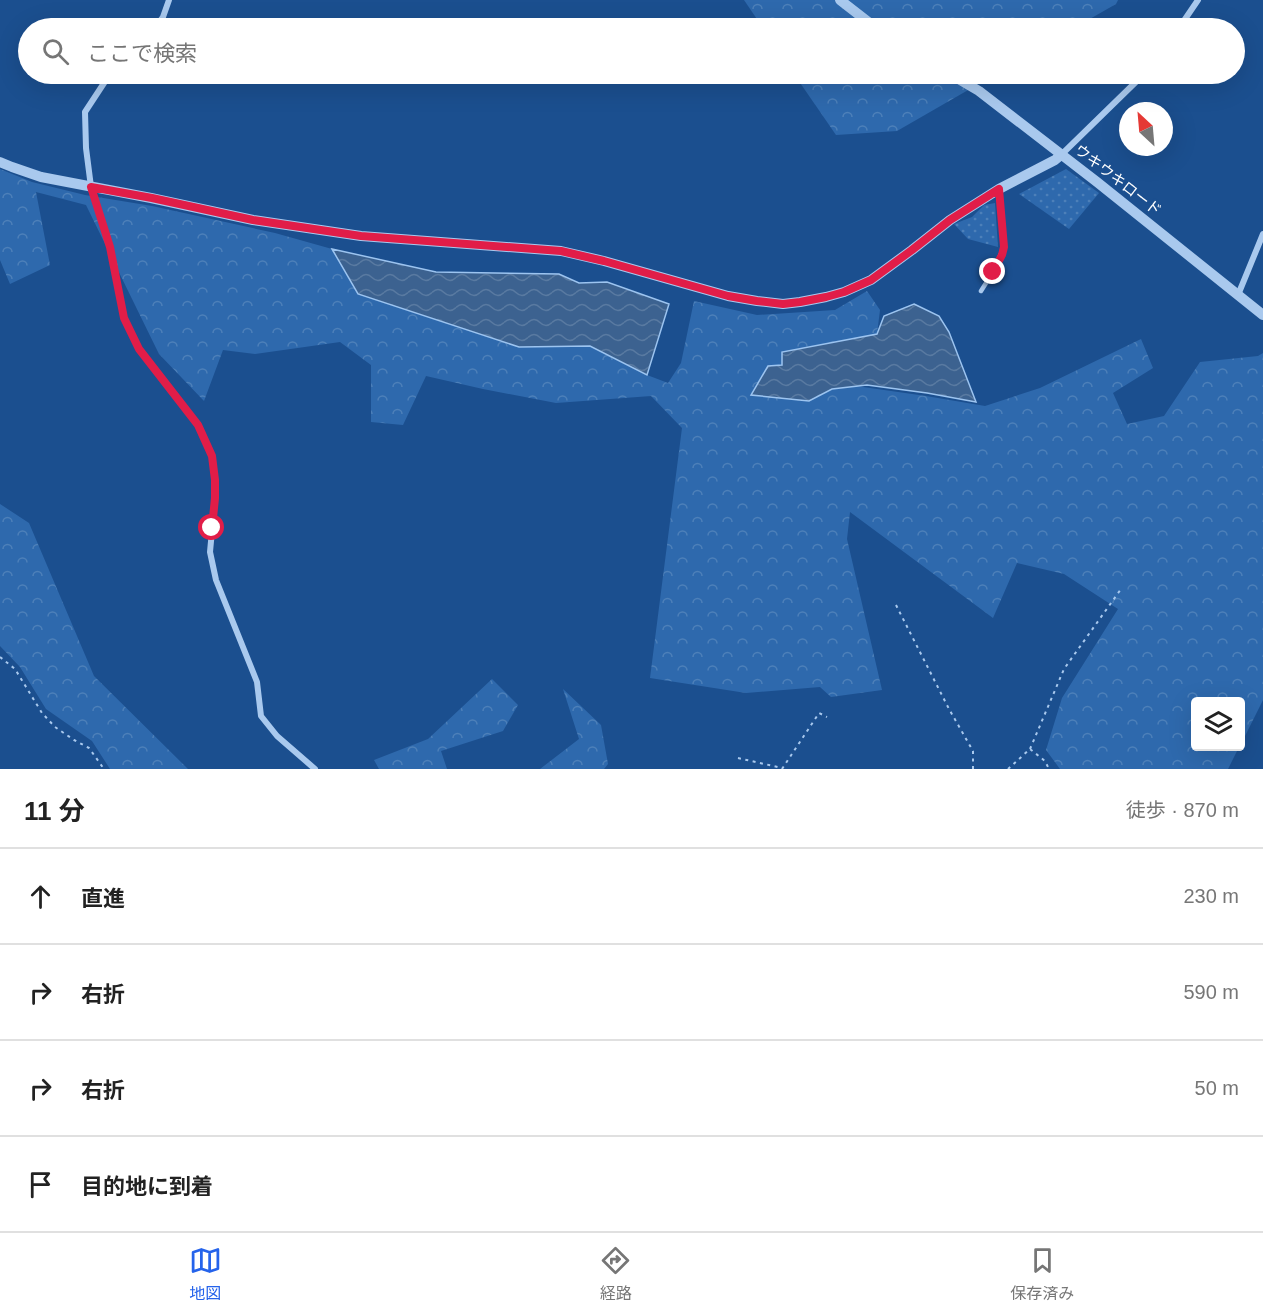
<!DOCTYPE html>
<html lang="ja">
<head>
<meta charset="utf-8">
<style>
	:root { --surface:#fff; --page:#f2f2f2; --text:#222; --muted:#767676; --line:#e0e0e0; --accent:#2563eb }
	body { margin:0; font-family:Arial,"Noto Sans JP",sans-serif; background:var(--page); color:var(--text) }
	.controls { position:absolute; right:18px; bottom:18px; display:grid; overflow:hidden; border-radius:6px; box-shadow:0 6px 24px #0002 }
	.controls button { width:54px; height:54px; display:grid; place-items:center; padding:0; border:0; border-bottom:2px solid var(--line); background:var(--surface); color:var(--text); font:30px sans-serif }
	.compass { position:absolute; left:1119px; top:102px; width:54px; height:54px; border-radius:50%; background:var(--surface); box-shadow:0 6px 24px #0002; rotate:334deg }
	.stop { position:absolute; width:18px; height:18px; margin:-14px; border:4px solid #e11d48; border-radius:50%; background:#fff }
	.stop.end { background:#e11d48; border-color:#fff; box-shadow:0 2px 6px #0008 }
	.list { margin:0; padding:0; list-style:none }
	h2 { display:flex; justify-content:space-between; align-items:center; height:78px; margin:0; padding:0 24px; font-size:26px }
	h2 small { font-size:20px; font-weight:400; color:var(--muted) }
	.list li { display:grid; grid-template-columns:39px 1fr auto; gap:18px; align-items:center; box-sizing:border-box; height:96px; padding:0 24px; border-top:2px solid var(--line) }
	.list b { display:block; font-size:22px; white-space:nowrap }
	.list em { font-size:20px; font-style:normal; color:var(--muted) }
	.icon { flex:none; width:33px; height:33px; fill:none; stroke:currentColor; stroke-width:2; stroke-linecap:round; stroke-linejoin:round }
	.map { position:relative; flex:none; width:1263px; height:769px; overflow:hidden }
	.search { position:absolute; background:var(--surface); box-shadow:0 6px 24px #0002; left:18px; right:18px; top:18px; height:66px; display:flex; align-items:center; gap:15px; box-sizing:border-box; padding:0 21px; border-radius:33px; color:var(--muted); font-size:22px }
	.sheet { height:462px; background:var(--surface) }
	nav { display:flex; justify-content:space-around; align-items:center; box-sizing:border-box; height:84px; border-top:2px solid var(--line); background:var(--surface); font-size:16px; color:var(--muted) }
	nav a { display:grid; justify-items:center; gap:3px }
	nav .on { color:var(--accent) }
	.map>svg:first-child { display:block }
	.grass { fill:url(#grass-dots) }
	.forest { fill:url(#forest-crowns) }
	.water { fill:url(#water-waves); stroke:#9cc4f0; stroke-width:1.5 }
	.lines { fill:none; stroke-linecap:round; stroke-linejoin:round }
	.path { stroke:#a9c9ee; stroke-width:2; stroke-dasharray:3 4.5; stroke-linecap:butt }
	.service { stroke:#a9c9ee; stroke-width:4.5 }
	.minor { stroke:#a9c9ee; stroke-width:6 }
	.tertiary { stroke:#a9c9ee; stroke-width:10 }
	.route { stroke:#e11d48; stroke-width:8 }
	.labels { text-anchor:middle; stroke-width:4.5; stroke-linejoin:round; paint-order:stroke }
	.street-label { font-size:15px; fill:#fff; stroke:#1b4f8f }
</style>
</head>
<body>
<div class="map">
<svg width="1263" height="769" viewBox="0 0 1263 769">
	<defs>
		<pattern id="grass-dots" width="8" height="8" patternUnits="userSpaceOnUse" patternTransform="scale(1.5)"><rect width="8" height="8" fill="#2e69ad"/><path d="M2 2h.1M6 6h.1" fill="none" stroke="#4d80b9" stroke-width="1.8" stroke-linecap="round"/></pattern>
		<pattern id="forest-crowns" width="20" height="18" patternUnits="userSpaceOnUse" patternTransform="scale(1.5)"><rect width="20" height="18" fill="#2e69ad"/><path d="M2 6a3 3 0 1 1 6 0M12 15a3 3 0 1 1 6 0" fill="none" stroke="#4d80b9"/></pattern>
		<pattern id="water-waves" width="16" height="10" patternUnits="userSpaceOnUse" patternTransform="scale(1.5)"><rect width="16" height="10" fill="#3c6290"/><path d="M0 5q4-4 8 0t8 0" fill="none" stroke="#597aa1"/></pattern>
	</defs>
	<rect width="100%" height="100%" fill="#1b4f8f"/>
	<!-- grass -->
	<g class="grass">
		<path d="M1066,169L1099,193L1069,229L1019,194Z"/>
		<path d="M995,203L998,247L968,239L954,224L972,217L984,205Z"/>
	</g>
	<!-- forest -->
	<g class="forest">
		<path d="M744,0H1118L1116,4L1074,28H763Z"/>
		<path d="M794,74H996L897,131L836,135Z"/>
		<path d="M0,169L32,182L85,195L152,206L275,233L332,249L358,294L519,347L590,346L647,375L668,383L681,363L694,301L757,315L835,310L867,291L880,310L877,334L782,352V365L768,366L751,395L824,390L856,386L926,396L985,406L1040,388L1141,339L1153,368L1113,393L1127,424L1164,416L1200,362L1258,356L1263,353V700L1241,744L1240,702H1196V746L1239,747L1228,769H1060L1046,750L1062,698L1118,609L1064,574L1017,563L993,618L850,512L847,539L882,690L831,697L820,687L746,693L650,678L682,428L651,396L556,403L483,389L426,376L403,425L371,422V365L340,342L255,354L223,350L204,401L159,354L86,205L36,192L50,265L10,284L0,260Z"/>
		<path d="M0,504L29,523L94,676L188,769H110L92,741L46,709L20,667L0,646Z"/>
		<path d="M492,679L518,705L503,731L441,751L447,769H379L374,760L428,739Z"/>
		<path d="M563,689L601,725L608,764L604,769H540L579,739Z"/>
	</g>
	<!-- water -->
	<g class="water">
		<path d="M332,249L436,272L559,274L579,283L607,282L669,304L647,375L590,346L519,347L358,294Z"/>
		<path d="M914,304L939,316L949,332L976,402L927,393L867,385L832,389L809,401L751,395L768,366L782,365V352L877,334L884,316Z"/>
	</g>
	<g class="lines">
		<!-- path -->
		<g class="path">
			<path d="M896,605L949,709L973,751V769"/>
			<path d="M0,657L15,669L42,713L55,727L74,740L89,748L104,769"/>
			<path d="M1030,749L1064,669L1121,589"/>
			<path d="M738,758L782,768"/>
			<path d="M782,769L819,713L827,717"/>
			<path d="M1008,769L1030,749L1045,761L1049,769"/>
		</g>
		<!-- service -->
		<path class="service" d="M981,291L993,272L1004,247L999,189"/>
		<!-- minor -->
		<g class="minor">
			<path d="M155,28L163,17L169,0"/>
			<path d="M1179,28L1198,0"/>
			<path d="M112,74L106,80L85,112L86,148L91,187L110,247L124,318L139,349L198,425L212,456L215,480V498L210,552L216,580L257,682L261,716L277,736L315,769"/>
			<path d="M1061,155L1144,74"/>
			<path d="M1238,295L1263,234"/>
		</g>
		<!-- tertiary -->
		<g class="tertiary">
			<path d="M840,0L876,28"/>
			<path d="M950,74L979,91L1097,182L1263,315"/>
			<path d="M0,162L12,167L41,177L151,198L253,220L361,236L561,251L604,261L728,296L757,301L783,304L800,302L826,297L844,292L871,280L912,250L950,220L999,189L1055,160L1061,155"/>
		</g>
	</g>
	<g class="lines">
		<!-- route -->
		<path class="route" d="M212,528L215,498V480L212,456L198,425L139,349L124,318L110,247L91,187L152,198L253,220L361,236L561,251L604,261L728,296L757,301L783,304L800,302L826,297L844,292L871,280L912,250L950,220L999,189L1004,247L1002,255L993,272"/>
	</g>
	<g class="labels">
		<!-- street labels -->
		<g class="street-label">
			<text transform="translate(1118 180) rotate(38)" y="5">ウキウキロード</text>
		</g>
	</g>
</svg>
<div class="controls">
<button><svg class="icon" aria-label="layers" viewBox="0 0 24 24"><path d="M12 4l9 5-9 5-9-5zM3 14l9 5 9-5"/></svg></button>
</div>
<svg class="compass" viewBox="-18 -18 36 36"><path d="M0-13l5 13h-10z" fill="#e53935"/><path d="M0 13l5-13h-10z" fill="#767676"/></svg>
<div class="stop" style="left:212px;top:528px"></div>
<div class="stop end" style="left:993px;top:272px"></div>
<div class="search"><svg class="icon" aria-label="search" viewBox="0 0 24 24"><circle cx="10" cy="10" r="6"/><path d="M15 15l6 6"/></svg>ここで検索</div>
</div>
<section class="sheet">
<h2>11 分<small>徒歩 · 870 m</small></h2>
<ul class="list">
<li><svg class="icon" aria-label="ahead" viewBox="0 0 24 24"><path d="M12 20V5M6 11l6-6 6 6"/></svg><div><b>直進</b></div><em>230 m</em></li>
<li><svg class="icon" aria-label="right" viewBox="0 0 24 24"><path d="M7 20v-9h11M14 6l5 5-5 5"/></svg><div><b>右折</b></div><em>590 m</em></li>
<li><svg class="icon" aria-label="right" viewBox="0 0 24 24"><path d="M7 20v-9h11M14 6l5 5-5 5"/></svg><div><b>右折</b></div><em>50 m</em></li>
<li><svg class="icon" aria-label="arrive" viewBox="0 0 24 24"><path d="M6 21V4h12l-3 4 3 4H6"/></svg><div><b>目的地に到着</b></div></li>
</ul>
</section>
<nav>
<a class="on"><svg class="icon" aria-label="map" viewBox="0 0 24 24"><path d="M3 6l6-2 6 2 6-2v14l-6 2-6-2-6 2zM9 4v14M15 6v14"/></svg>地図</a>
<a><svg class="icon" aria-label="directions" viewBox="0 0 24 24"><path d="M12 3l9 9-9 9-9-9zM9 14v-3h6M13 9l2 2-2 2"/></svg>経路</a>
<a><svg class="icon" aria-label="saved" viewBox="0 0 24 24"><path d="M7 4h10v16l-5-4-5 4z"/></svg>保存済み</a>
</nav>
</body>
</html>
